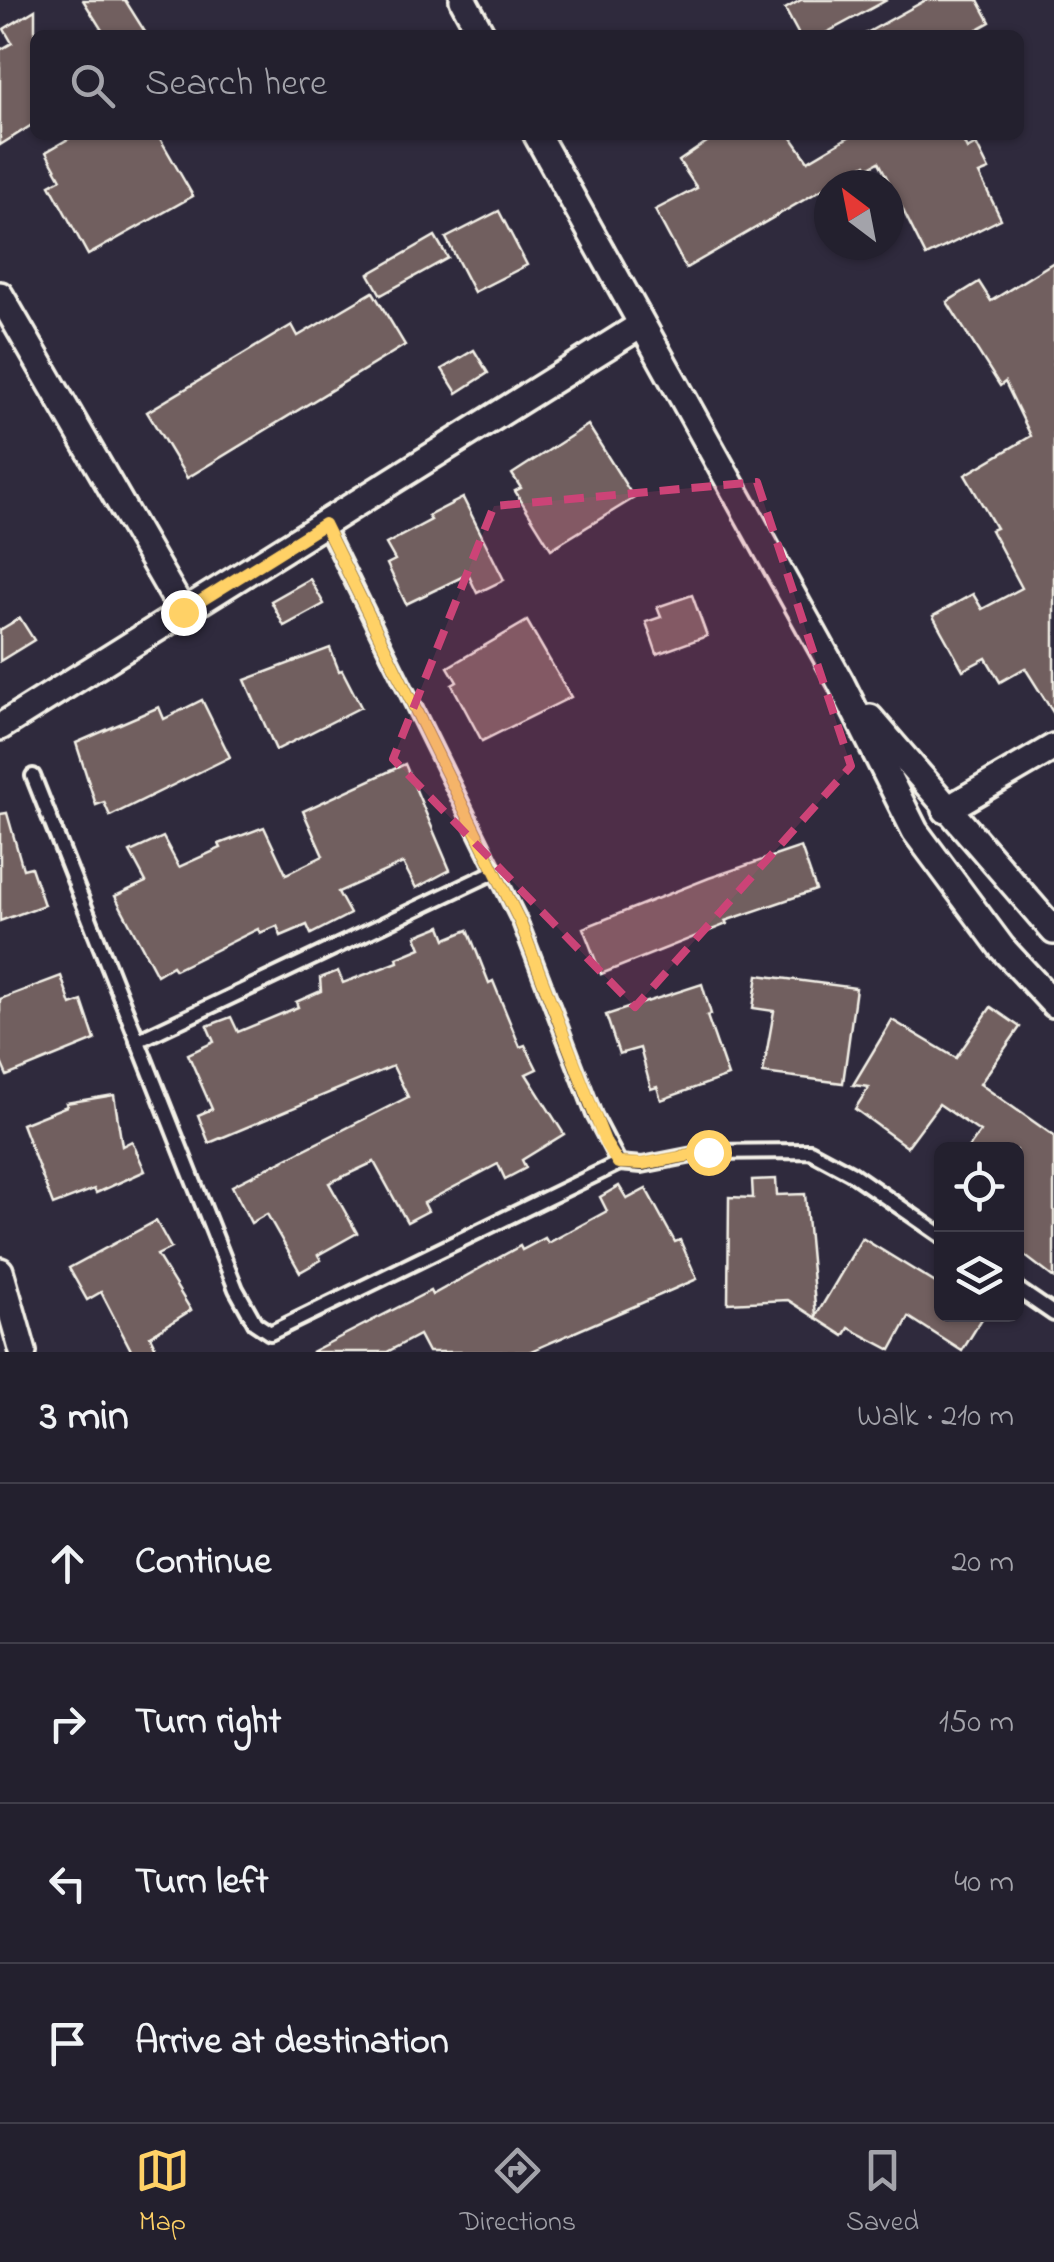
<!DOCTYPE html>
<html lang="en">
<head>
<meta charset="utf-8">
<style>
	:root { --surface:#23202e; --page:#2f2d3a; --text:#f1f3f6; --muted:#a3a3aa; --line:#403e4a; --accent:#ffd166 }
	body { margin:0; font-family:"Indie Flower",sans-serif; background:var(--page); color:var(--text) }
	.controls { position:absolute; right:30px; bottom:30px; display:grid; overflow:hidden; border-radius:15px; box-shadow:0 2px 8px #0004 }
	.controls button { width:90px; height:90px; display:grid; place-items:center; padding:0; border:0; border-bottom:2px solid var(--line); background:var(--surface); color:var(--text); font:50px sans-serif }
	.compass { position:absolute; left:814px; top:170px; width:90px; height:90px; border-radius:50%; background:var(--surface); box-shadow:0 2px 8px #0004; rotate:328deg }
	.stop { position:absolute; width:30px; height:30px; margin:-22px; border:8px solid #ffd166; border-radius:50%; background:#fff }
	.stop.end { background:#ffd166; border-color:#fff; box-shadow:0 2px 10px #0008 }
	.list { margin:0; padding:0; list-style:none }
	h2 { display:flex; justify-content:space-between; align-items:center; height:130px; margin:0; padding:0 40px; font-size:42px }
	h2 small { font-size:32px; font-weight:400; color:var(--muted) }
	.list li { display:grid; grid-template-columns:65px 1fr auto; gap:30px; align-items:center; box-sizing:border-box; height:160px; padding:0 40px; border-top:2px solid var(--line) }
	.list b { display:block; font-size:38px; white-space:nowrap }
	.list em { font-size:32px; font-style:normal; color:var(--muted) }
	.icon { flex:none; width:55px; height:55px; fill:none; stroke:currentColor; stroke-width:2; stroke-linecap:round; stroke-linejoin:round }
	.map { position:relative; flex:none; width:1054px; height:1352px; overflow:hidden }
	.search { position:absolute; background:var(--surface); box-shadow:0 2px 8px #0004; left:30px; right:30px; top:30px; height:110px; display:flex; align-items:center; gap:25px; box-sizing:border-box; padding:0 35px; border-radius:15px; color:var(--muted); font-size:38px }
	.sheet { height:770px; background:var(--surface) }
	nav { display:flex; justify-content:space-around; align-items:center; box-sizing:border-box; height:140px; border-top:2px solid var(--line); background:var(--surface); font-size:28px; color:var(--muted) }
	nav a { display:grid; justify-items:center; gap:5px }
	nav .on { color:var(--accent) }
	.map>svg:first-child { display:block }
	.building { fill:#715e5e; stroke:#f4f1e8; stroke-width:2.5 }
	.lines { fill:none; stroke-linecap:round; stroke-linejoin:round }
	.service-casing { stroke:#f4f1e8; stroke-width:20 }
	.minor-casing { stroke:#f4f1e8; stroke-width:32 }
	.service { stroke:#2f2a3d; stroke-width:12 }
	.minor { stroke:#2f2a3d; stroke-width:25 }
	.route { stroke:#ffd166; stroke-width:12 }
	.marked { fill:#cc4377; fill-opacity:0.2; stroke:#cc4377; stroke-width:8; stroke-dasharray:20 12; stroke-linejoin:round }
</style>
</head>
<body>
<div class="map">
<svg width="1054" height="1352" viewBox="0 0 1054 1352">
	<rect width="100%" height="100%" fill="#2f2a3d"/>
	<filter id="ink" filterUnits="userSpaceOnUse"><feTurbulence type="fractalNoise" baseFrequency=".01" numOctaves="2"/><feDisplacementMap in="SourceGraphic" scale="20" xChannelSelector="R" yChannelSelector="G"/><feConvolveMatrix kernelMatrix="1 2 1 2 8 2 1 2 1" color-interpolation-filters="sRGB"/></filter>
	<g filter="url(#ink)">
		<!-- building -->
		<g class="building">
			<path d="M83,0H125L147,35H105Z"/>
			<path d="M801,0H887L822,35H799L785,9Z"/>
			<path d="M926,0H978L990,22L967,35H863Z"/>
			<path d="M35,10V123L0,145V50L12,43L4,29Z"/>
			<path d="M75,135H158L193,196L88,255L50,185L61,179L46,152Z"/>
			<path d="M717,135H790L808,161L852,135H960L967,149L976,144L989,170L979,174L1001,219L926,256L879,162L868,168L866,164L686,268L655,210L697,188L679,161Z"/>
			<path d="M499,211L527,265L474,292L446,238Z"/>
			<path d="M435,236L448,258L381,295L369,274Z"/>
			<path d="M1054,262V714L1025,668L1000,682L986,658L963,670L933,616L973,594L982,609L1022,588L991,530L996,528L965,475L1031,436L1005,382L1000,386L947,302L979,282L991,301Z"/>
			<path d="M373,292L405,345L187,478L147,412L292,325L298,336Z"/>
			<path d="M474,350L488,373L457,393L442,369Z"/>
			<path d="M588,425L634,498L551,549L515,491L521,488L512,474Z"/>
			<path d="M463,498L504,580L477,593L468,574L406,604L387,564L395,560L386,544L431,520L428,516Z"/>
			<path d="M310,579L324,604L284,626L271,601Z"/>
			<path d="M692,595L707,636L657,654L646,622L661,617L657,607Z"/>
			<path d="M20,618L34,640L0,661V630Z"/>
			<path d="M527,621L571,697L482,741L452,685L457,682L448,667Z"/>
			<path d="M330,648L339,671L342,670L361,707L276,750L245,680Z"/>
			<path d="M202,700L230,757L110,816L104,802L96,805L76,743L159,707L164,719Z"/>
			<path d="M405,764L450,870L416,888L403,863L338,892L350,914L311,934L307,925L281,936L277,926L260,933L258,929L175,970L172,966L157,975L115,896L146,882L130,852L163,837L179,867L221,848L219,844L264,827L286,874L323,856L303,811Z"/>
			<path d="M7,813L23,869L31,867L44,905L0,921V814Z"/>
			<path d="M801,847L816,890L725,921L727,924L601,974L583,928L709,878Z"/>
			<path d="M441,926L446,939L468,930L489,983L493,981L520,1047L525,1045L537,1069L526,1074L564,1134L522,1160L526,1168L505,1179L498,1164L424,1203L428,1211L407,1222L374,1162L329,1183L357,1233L318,1255L321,1260L300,1272L267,1214L251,1223L232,1186L408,1097L393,1066L209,1143L198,1115L212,1109L188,1054L214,1042L207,1026L231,1017L238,1032L298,1007L296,1002L321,991L320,978L338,971L343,983L398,962L397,958L421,948L416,936Z"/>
			<path d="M758,975L856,988L843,1083L763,1073L774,1011L753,1008Z"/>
			<path d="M61,976L71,1005L82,1001L95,1040L7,1076L0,1060V999Z"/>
			<path d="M702,984L711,1014L707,1016L728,1076L661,1100L657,1087L651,1089L640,1048L619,1054L606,1015Z"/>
			<path d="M991,1007L1020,1027L980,1084L1054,1136V1278L1016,1249V1150H967L980,1132L939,1104L907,1147L855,1109L869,1087L853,1085L892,1020L956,1058Z"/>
			<path d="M114,1095L122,1146L132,1141L145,1171L96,1193L94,1189L53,1205L22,1124L67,1106L66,1103Z"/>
			<path d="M776,1179L777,1195L805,1194L816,1316L862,1238L942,1287V1314H985L962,1351L909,1317L891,1350L849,1328L844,1336L788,1300L728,1303L729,1197L753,1198L752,1180Z"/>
			<path d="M619,1186L627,1199L646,1189L675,1242L680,1240L697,1279L529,1352H428L419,1335L387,1352H311L430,1291L432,1295L520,1246L522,1250L545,1238L548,1243L607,1211L600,1197Z"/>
			<path d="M156,1221L171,1248L157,1255L191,1310L150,1336L158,1352H132L101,1292L87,1300L69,1268Z"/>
		</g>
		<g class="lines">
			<!-- service casing -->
			<g class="service-casing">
				<g id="service">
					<path d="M324,524L520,922L594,1115L619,1163L642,1165L708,1152L810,1151L851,1173L942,1236"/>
					<path d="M33,776L236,1289L255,1323L270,1333L619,1163"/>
					<path d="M137,1041L494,872"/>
					<path d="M1016,1288L1054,1314"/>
				</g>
			</g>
			<!-- minor casing -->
			<g class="minor-casing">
				<g id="minor">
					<path d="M463,0L482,35"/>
					<path d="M537,135L841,683L915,831L1002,948L1054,1004"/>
					<path d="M0,295L183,612"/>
					<path d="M870,718L1054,931"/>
					<path d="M0,727L641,325"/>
					<path d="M946,810L1054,747"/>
					<path d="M0,1271L23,1352"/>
				</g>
			</g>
			<!-- service -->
			<use href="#service" class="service"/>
			<!-- minor -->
			<use href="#minor" class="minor"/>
		</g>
	</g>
	<g class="lines" filter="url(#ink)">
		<!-- route -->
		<path class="route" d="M183,612L324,524L520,922L606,1144L618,1163L642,1164L708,1152"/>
	</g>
	<!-- marked area -->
	<path class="marked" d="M757,482L851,766L635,1007L393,759L494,506Z"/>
</svg>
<div class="controls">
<button><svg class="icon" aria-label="locate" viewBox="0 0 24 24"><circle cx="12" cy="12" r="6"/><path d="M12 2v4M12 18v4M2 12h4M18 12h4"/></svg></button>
<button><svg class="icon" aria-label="layers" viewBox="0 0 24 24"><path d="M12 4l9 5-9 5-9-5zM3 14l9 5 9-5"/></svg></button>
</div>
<svg class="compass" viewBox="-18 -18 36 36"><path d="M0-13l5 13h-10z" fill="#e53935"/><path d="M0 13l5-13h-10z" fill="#a3a3aa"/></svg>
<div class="stop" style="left:708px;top:1152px"></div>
<div class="stop end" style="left:183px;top:612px"></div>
<div class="search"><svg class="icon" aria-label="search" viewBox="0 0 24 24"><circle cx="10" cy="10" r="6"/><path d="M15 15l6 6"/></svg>Search here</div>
</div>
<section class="sheet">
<h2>3 min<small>Walk · 210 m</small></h2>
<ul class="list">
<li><svg class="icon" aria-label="ahead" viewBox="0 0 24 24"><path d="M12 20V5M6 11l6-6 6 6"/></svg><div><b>Continue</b></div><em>20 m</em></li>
<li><svg class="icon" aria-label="right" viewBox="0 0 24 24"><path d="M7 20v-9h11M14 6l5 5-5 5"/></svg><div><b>Turn right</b></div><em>150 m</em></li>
<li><svg class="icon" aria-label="left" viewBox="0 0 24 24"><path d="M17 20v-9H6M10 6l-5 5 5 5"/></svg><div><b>Turn left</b></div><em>40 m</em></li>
<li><svg class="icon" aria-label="arrive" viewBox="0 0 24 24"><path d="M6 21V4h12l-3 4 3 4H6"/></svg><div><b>Arrive at destination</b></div></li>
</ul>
</section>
<nav>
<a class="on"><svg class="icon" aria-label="map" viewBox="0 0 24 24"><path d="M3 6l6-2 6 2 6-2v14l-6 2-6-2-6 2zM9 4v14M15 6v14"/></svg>Map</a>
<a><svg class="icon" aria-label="directions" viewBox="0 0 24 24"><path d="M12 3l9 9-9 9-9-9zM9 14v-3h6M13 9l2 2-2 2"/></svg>Directions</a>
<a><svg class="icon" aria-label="saved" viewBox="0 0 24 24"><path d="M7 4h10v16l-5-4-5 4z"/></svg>Saved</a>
</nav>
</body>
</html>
